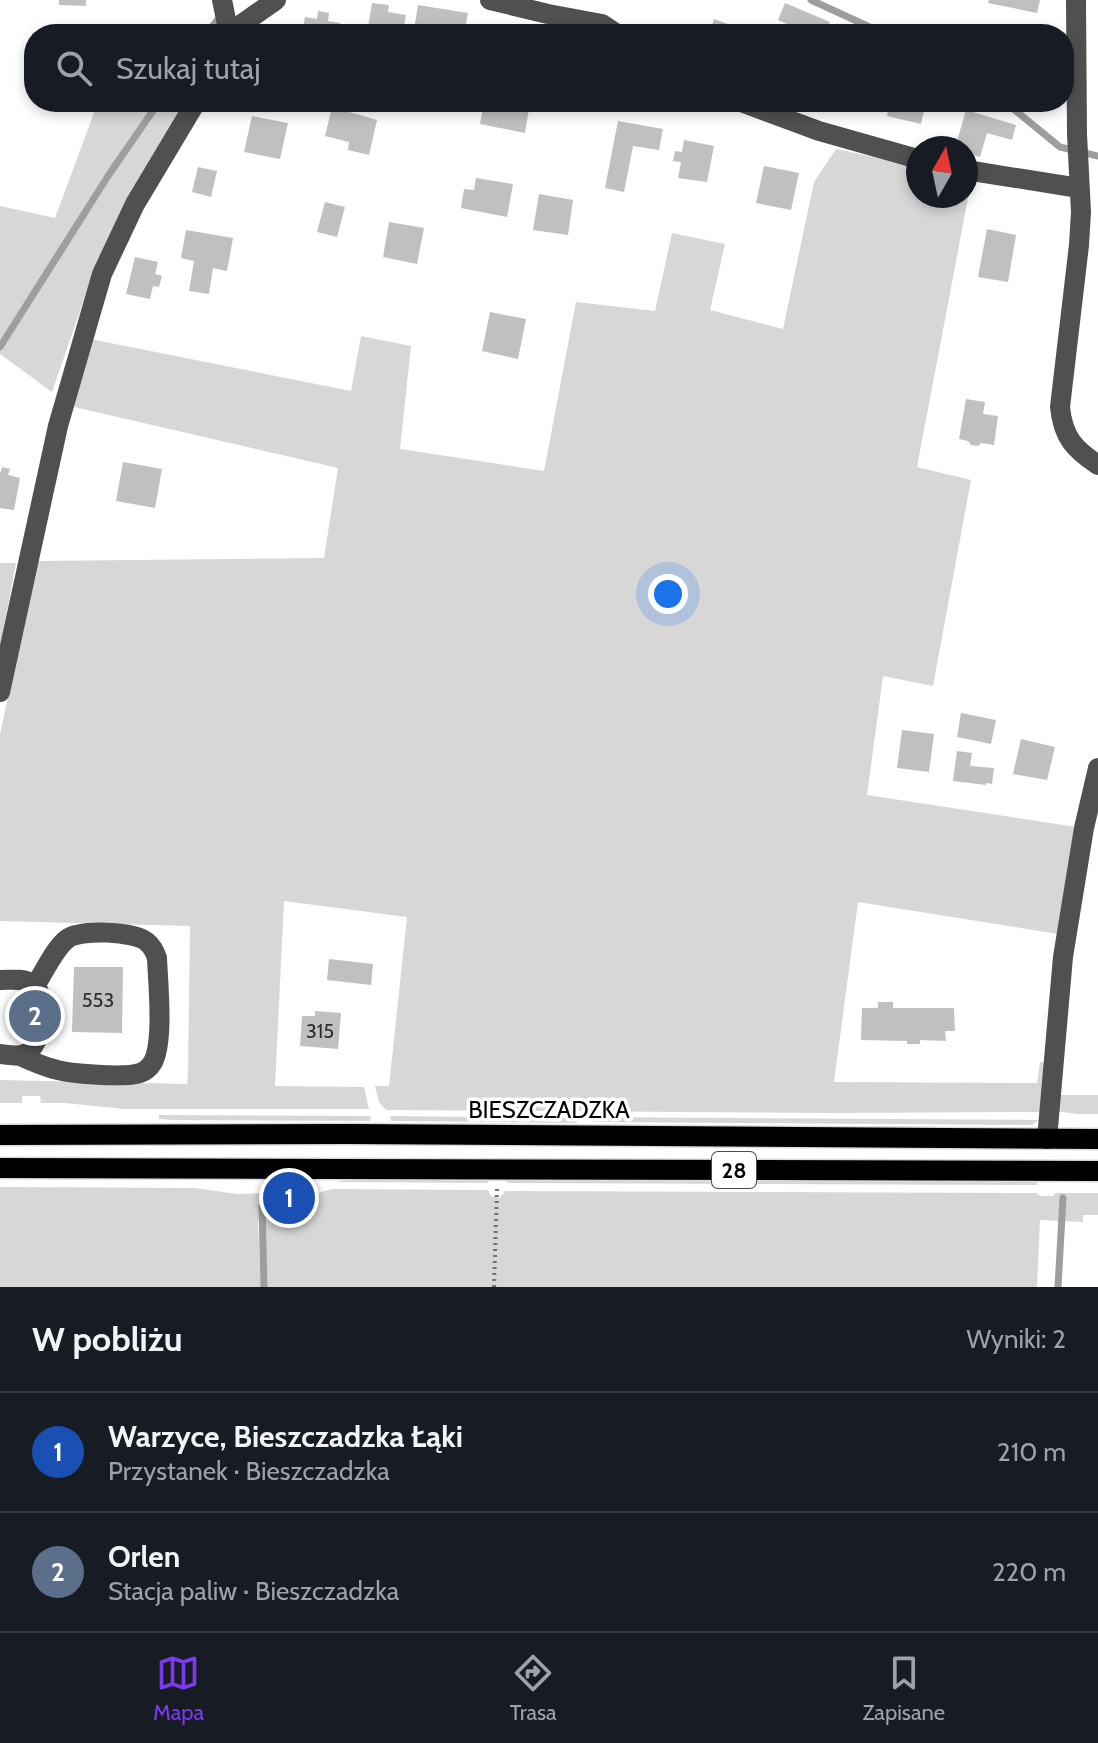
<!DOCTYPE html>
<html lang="pl">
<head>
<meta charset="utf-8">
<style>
	:root { --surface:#171b24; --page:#20242c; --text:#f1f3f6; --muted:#9ea1a6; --line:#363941; --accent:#7c3aed }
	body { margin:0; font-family:Cabin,sans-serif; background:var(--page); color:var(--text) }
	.compass { position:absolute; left:906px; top:136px; width:72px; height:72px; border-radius:50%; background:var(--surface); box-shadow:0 4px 12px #0003; rotate:9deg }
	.you { position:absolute; left:668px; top:594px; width:28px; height:28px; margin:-20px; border:6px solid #fff; border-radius:50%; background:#1a73e8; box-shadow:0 0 0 12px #1a73e833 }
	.badge { display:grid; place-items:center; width:52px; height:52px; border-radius:50%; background:var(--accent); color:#fff; font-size:26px; font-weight:700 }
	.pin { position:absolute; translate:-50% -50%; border:4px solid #fff; box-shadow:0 2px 8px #0006 }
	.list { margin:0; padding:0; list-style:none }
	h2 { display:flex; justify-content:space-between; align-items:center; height:104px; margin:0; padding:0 32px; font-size:34px }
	h2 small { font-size:26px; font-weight:400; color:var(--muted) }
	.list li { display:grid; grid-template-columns:52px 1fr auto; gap:24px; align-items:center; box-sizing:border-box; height:120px; padding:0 32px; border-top:2px solid var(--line) }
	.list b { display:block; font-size:30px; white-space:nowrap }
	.list p { margin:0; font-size:26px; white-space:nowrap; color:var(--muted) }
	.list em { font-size:26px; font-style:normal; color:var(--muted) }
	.icon { flex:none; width:44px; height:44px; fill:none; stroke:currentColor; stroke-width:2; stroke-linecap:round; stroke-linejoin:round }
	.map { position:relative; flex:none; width:1098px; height:1287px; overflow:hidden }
	.search { position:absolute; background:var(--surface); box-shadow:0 4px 12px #0003; left:24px; right:24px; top:24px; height:88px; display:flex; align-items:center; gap:20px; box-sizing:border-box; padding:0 28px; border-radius:32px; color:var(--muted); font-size:30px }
	.sheet { height:344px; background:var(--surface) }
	nav { display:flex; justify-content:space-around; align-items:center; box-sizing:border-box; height:112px; border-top:2px solid var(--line); background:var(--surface); font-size:22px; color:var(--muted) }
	nav a { display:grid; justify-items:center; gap:4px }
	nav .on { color:var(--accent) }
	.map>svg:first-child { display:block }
	.green { fill:#d7d7d7 }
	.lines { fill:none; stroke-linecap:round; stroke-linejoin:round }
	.stream { stroke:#9e9e9e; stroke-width:7 }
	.building { fill:#c0c0c0 }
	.major-casing { stroke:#dbdbdb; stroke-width:23 }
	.path { stroke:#727272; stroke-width:4; stroke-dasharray:2 4; stroke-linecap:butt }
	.minor { stroke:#505050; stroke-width:20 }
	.major { stroke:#000; stroke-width:20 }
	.labels { text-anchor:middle; stroke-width:7; stroke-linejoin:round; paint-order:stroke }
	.number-label { font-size:20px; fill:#303030 }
	.shield { fill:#fff; stroke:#4c4c4c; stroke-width:2 }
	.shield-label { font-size:22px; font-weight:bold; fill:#000 }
	.street-label { font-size:24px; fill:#000; stroke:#fff }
</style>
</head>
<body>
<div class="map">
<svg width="1098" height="1287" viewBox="0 0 1098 1287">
	<rect width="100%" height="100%" fill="#fff"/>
	<!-- green -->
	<g class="green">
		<path d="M98,102H185L98,259L52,392L0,354V206L55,218Z"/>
		<path d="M836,149L918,166V196H966V176L972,177L917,467L971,480L933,686L883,676L867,795L1076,827L1058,934L858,902L834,1082L1037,1083L1040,1062L1046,1063L1040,1112L829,1113L386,1110L379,1102L375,1086H389L407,917L284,901L275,1086L364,1087L369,1109H124L65,1103H41L40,1096H22V1103H0V1080L187,1084L188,1074L190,926L0,921V735L36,561L324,558L338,468L70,406L90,339L351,391L361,336L411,346L400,449L544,471L576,302L655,311L672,233L725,244L710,310L783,329L814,182Z"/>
		<path d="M0,563H16L0,648Z"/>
		<path d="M1056,1095H1098V1114H1076L1057,1111Z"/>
		<path d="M159,1115L371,1116L370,1121L173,1120L159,1119Z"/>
		<path d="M390,1116L577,1118V1123L391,1121Z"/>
		<path d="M591,1117L1039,1120L1032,1125L591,1122Z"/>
		<path d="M353,1178L488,1179V1183L337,1182Z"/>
		<path d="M508,1179L1036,1182L1038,1185L507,1183Z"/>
		<path d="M0,1187L195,1188L237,1194L278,1193L280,1198H292L293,1193H318L332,1189L488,1190L491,1196L500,1198L505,1191L1037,1193L1040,1196H1053L1055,1193H1098V1215H1083V1222L1040,1220L1037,1287H267L265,1221H258L261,1287H0Z"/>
	</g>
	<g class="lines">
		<!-- stream -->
		<g class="stream">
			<path d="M811,0L885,34"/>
			<path d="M206,34L220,17"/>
			<path d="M1005,102L1060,147L1098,156"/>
			<path d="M0,347L108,176L159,102"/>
			<path d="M262,1207L264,1287"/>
			<path d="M1058,1287L1063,1198"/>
		</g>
	</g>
	<!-- building -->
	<g class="building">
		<path d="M59,0H86V6L59,5Z"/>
		<path d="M989,0H1040L1037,13L988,3Z"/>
		<path d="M372,3L389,5L388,12L406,15L403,31L368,27Z"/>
		<path d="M785,3L830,22L825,34H809L778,20Z"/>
		<path d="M418,5L468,13L464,34L431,32L430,34H410L411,29L414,30Z"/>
		<path d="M318,11L329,13L328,21L340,23L339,34H302L305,17L317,19Z"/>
		<path d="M714,19L734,26L731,34H709Z"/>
		<path d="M484,102H499V104L529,109L525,133L480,124Z"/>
		<path d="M890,102H926L921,124L887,116Z"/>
		<path d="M332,107L377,120L369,155L348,150L349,142L325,136Z"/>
		<path d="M966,110L1016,125L1012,140L987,133L980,157L966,153V148H955Z"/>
		<path d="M252,116L288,123L280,159L244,152Z"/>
		<path d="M618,121L663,129L659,150L633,146L624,192L605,188Z"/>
		<path d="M684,140L714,146L707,182L678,178L681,162L673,161L675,151L682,152Z"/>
		<path d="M764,166L799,173L791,210L756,203Z"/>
		<path d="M198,167L217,171L211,197L192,192Z"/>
		<path d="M476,178L513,184L507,217L461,208L464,189L474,190Z"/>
		<path d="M539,194L573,200L568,235L533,230Z"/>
		<path d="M325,202L345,207L337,237L317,232Z"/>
		<path d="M389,222L424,228L417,264L383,257Z"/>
		<path d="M987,229L1016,235L1008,282L978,277Z"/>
		<path d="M186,230L233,238L227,271L213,268L209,294L189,291L194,261L181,258Z"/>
		<path d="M135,257L158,262L155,274L162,276L159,287L153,286L150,299L126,294Z"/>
		<path d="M490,312L526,319L518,359L482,351Z"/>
		<path d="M966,399L985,402L983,414L998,416L994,445L981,443L978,446L971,445L968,441L959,439Z"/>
		<path d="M123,462L162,469L155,508L116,501Z"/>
		<path d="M2,467L10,469L8,475L20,478L14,510L0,508V474Z"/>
		<path d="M961,713L996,720L991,744L957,737Z"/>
		<path d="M902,730L934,734L929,772L897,768Z"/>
		<path d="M1021,739L1055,747L1047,780L1013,774Z"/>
		<path d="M957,751L972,753L970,766L994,768L992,784L986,783V785L953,781Z"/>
		<path d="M329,959L373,964L371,985L327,980Z"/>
		<path d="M74,967H123L122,1033L72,1032Z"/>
		<path d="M878,1002H893V1008H954L955,1031H945L946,1041L920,1040V1044H907V1041L861,1040L862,1008H878Z"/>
		<path d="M315,1011L341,1013L338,1049L300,1046L302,1016H315Z"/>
	</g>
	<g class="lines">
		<!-- major casing -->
		<g class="major-casing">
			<g id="major">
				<path d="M0,1135L348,1134L1098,1139"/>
				<path d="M0,1168L1098,1171"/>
			</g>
		</g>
		<!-- path -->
		<path class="path" d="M494,1287L497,1189"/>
		<!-- minor -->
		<g class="minor">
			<path d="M222,0L229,34"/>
			<path d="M490,0L548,14L602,24L617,34"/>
			<path d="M1076,0L1077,134L1081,212L1079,245L1060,407C1063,437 1074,449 1098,465"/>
			<path d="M229,33L276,0"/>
			<path d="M741,102L819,131L918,159"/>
			<path d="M966,170L1079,188"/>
			<path d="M0,692L58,426L102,274L135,204L196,102"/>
			<path d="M0,980C10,980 22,978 31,983C50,992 43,1046 25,1054C18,1057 8,1055 0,1054"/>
			<path d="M20,1056C31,1061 42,1066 54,1069C70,1074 125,1078 140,1073C146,1071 150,1067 153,1062C164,1041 158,983 157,958C155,952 152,946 147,942C135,931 80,929 67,939C55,948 44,972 35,986"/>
			<path d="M1047,1139L1063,957L1084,828L1098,768"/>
		</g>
		<!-- major -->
		<use href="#major" class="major"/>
	</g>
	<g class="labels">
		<!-- number labels -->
		<g class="number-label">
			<text x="98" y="1007">553</text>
			<text x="320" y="1038">315</text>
		</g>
		<!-- shield labels -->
		<rect class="shield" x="712" y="1152" width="44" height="36" rx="6"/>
		<g class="shield-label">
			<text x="734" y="1178">28</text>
		</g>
		<!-- street labels -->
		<g class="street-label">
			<text x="549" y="1118">BIESZCZADZKA</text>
		</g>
	</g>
</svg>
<svg class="compass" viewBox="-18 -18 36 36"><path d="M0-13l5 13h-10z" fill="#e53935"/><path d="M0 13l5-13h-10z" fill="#9ea1a6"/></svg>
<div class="you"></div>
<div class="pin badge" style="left:289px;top:1198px;background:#1a4fb4">1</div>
<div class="pin badge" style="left:35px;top:1016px;background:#5c6f8a">2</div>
<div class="search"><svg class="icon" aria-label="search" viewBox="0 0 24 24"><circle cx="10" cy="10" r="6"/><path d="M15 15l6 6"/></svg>Szukaj tutaj</div>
</div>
<section class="sheet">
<h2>W pobliżu<small>Wyniki: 2</small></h2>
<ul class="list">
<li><span class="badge" style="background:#1a4fb4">1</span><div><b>Warzyce, Bieszczadzka Łąki</b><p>Przystanek · Bieszczadzka</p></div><em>210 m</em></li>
<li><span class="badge" style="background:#5c6f8a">2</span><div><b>Orlen</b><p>Stacja paliw · Bieszczadzka</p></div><em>220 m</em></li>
</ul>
</section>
<nav>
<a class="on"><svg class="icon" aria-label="map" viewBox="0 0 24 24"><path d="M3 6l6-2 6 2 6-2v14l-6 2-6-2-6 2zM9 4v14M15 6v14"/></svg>Mapa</a>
<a><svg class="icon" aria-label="directions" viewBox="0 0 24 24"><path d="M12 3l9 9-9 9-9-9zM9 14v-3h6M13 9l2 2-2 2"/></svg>Trasa</a>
<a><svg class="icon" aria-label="saved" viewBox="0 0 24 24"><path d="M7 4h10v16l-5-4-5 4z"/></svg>Zapisane</a>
</nav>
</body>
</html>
